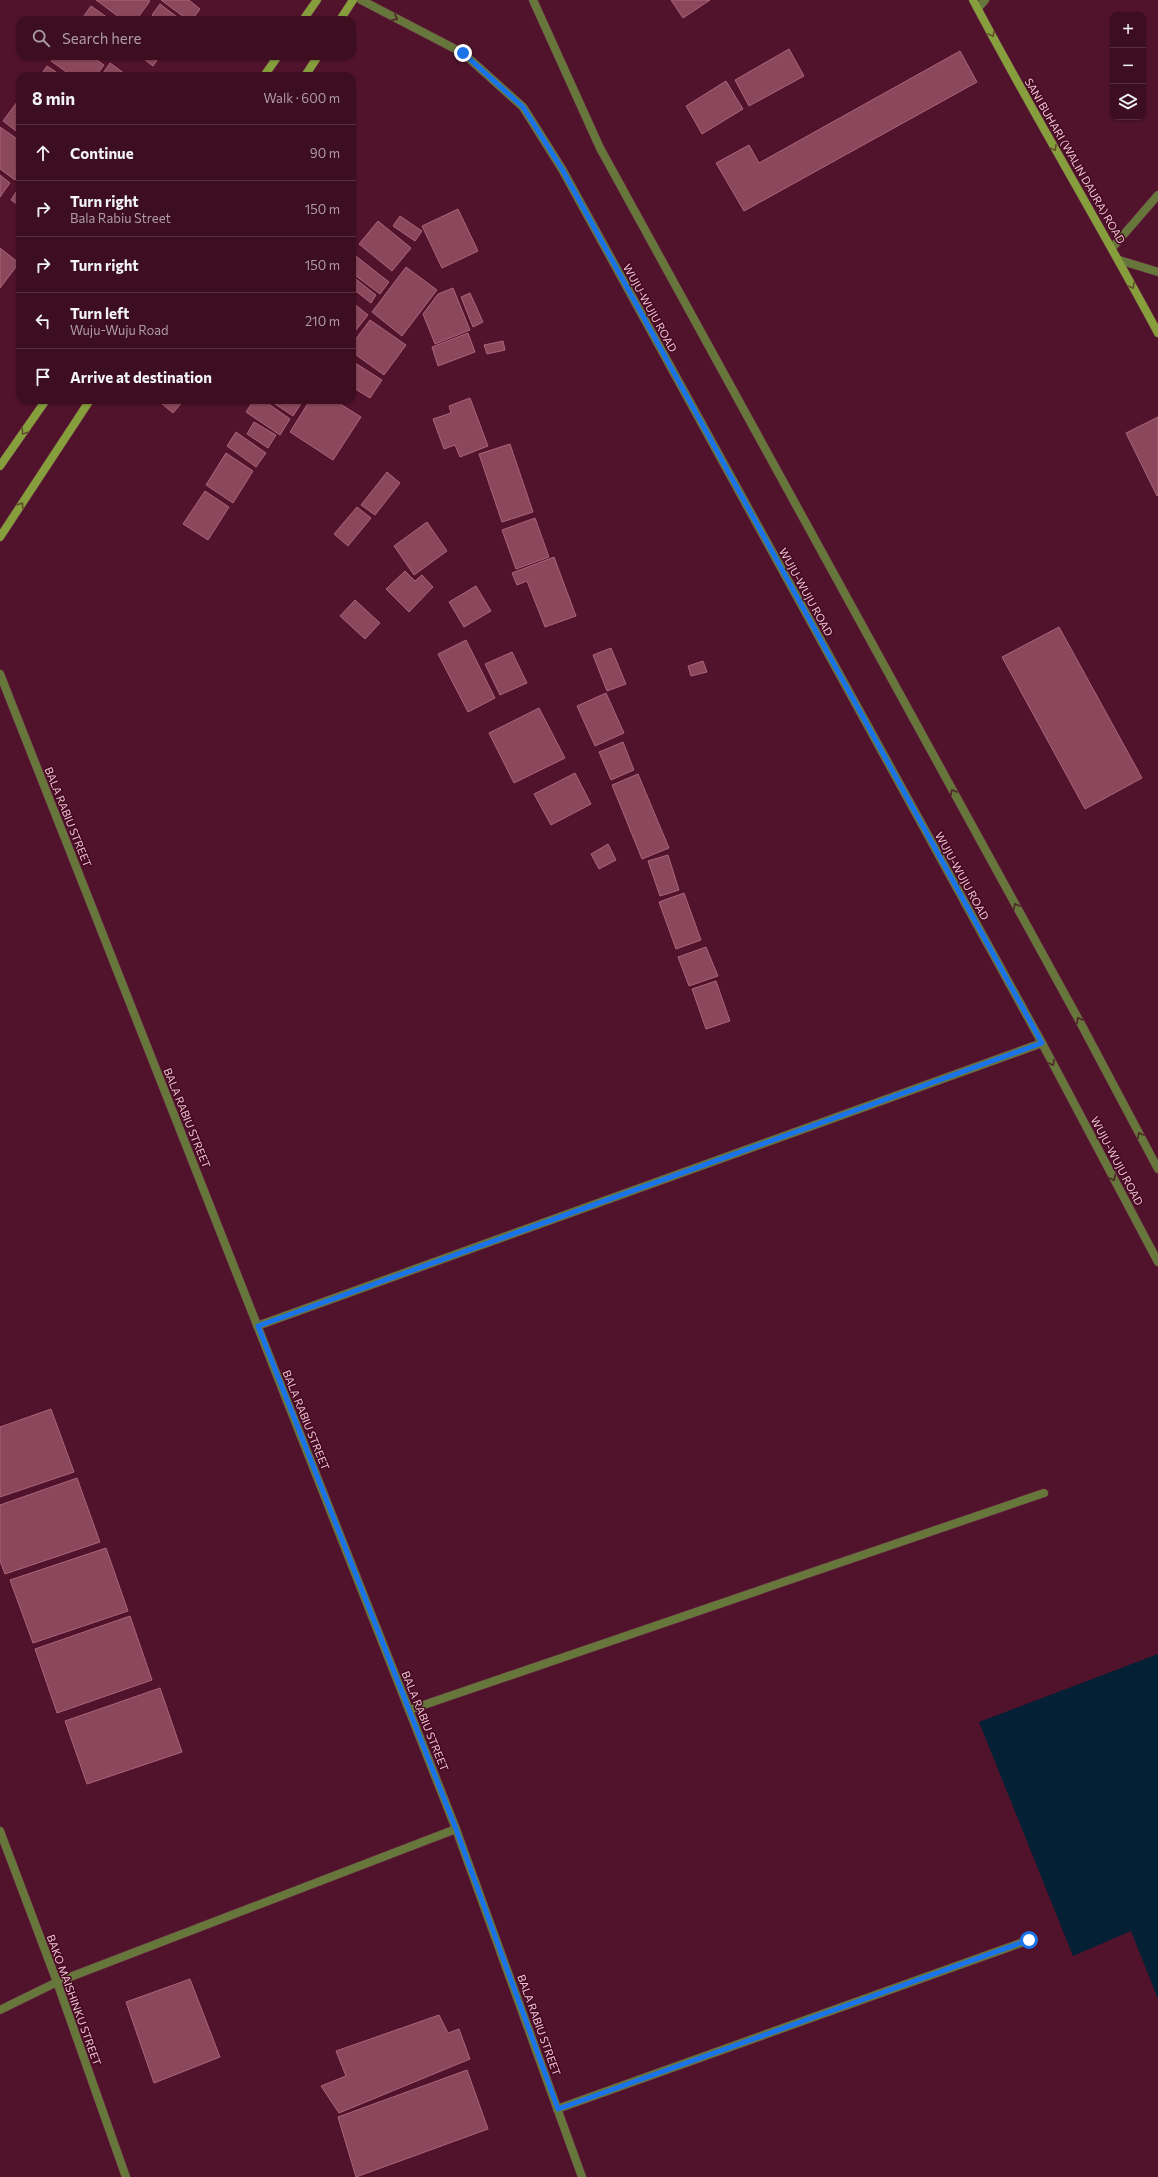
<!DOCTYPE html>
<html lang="en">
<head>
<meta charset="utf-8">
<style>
	:root { --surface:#3d0e20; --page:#441729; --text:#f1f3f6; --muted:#ad9ca5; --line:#562e3e }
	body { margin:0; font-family:Commissioner,sans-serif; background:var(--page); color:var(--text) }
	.controls { position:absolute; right:12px; top:12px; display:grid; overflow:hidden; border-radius:8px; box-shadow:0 1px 3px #0004 }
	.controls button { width:36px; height:36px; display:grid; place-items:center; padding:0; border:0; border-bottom:1px solid var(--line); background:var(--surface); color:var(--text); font:20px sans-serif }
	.stop { position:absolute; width:12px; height:12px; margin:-9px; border:3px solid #1a73e8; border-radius:50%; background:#fff }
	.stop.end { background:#1a73e8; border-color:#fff; box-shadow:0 1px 4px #0008 }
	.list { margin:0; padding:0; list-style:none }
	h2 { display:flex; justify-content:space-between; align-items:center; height:52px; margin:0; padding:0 16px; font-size:17px }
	h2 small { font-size:13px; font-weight:400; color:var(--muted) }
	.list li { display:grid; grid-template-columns:26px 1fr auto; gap:12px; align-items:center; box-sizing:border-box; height:56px; padding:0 16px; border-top:1px solid var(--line) }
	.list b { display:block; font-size:15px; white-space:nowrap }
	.list p { margin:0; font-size:13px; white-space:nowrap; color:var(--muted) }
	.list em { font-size:13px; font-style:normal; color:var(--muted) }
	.icon { flex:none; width:22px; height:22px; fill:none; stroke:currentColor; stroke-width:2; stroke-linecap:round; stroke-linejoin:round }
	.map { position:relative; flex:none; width:1158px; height:2177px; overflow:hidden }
	.search { position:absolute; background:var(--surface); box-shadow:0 1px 3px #0004; left:16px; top:16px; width:340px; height:44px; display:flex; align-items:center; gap:10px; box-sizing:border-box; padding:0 14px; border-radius:12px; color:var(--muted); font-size:15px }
	.panel { position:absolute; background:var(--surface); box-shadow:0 1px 3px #0004; left:16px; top:72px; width:340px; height:332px; border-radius:12px }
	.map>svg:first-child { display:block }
	.water { fill:#032034 }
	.building { fill:#8b485c; stroke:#ab6479 }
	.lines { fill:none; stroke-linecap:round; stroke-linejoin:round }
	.street-casing { stroke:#6d3349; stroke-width:9 }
	.secondary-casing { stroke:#6d3349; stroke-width:9 }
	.street { stroke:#67773c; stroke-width:8 }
	.secondary { stroke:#869f3c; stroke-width:8 }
	.oneway { stroke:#4e2328 }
	.oneway2 { stroke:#624b2d }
	.route { stroke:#1a73e8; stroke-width:5 }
	.labels { text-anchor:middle; stroke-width:3; stroke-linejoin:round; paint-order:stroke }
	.street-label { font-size:11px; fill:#edc5cf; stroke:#450721 }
</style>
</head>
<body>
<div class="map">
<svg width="1158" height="2177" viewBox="0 0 1158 2177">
	<rect width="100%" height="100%" fill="#51132b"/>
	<!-- water -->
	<path class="water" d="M1158,1654V1999L1131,1931L1073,1956L979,1722Z"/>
	<!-- building -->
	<g class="building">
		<path d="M96,0H148L150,1L136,20H123Z"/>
		<path d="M161,0H189L200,9L192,20H188Z"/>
		<path d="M671,0H710L683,18Z"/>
		<path d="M160,4L181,20H158L152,15Z"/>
		<path d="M91,6L111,20H81Z"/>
		<path d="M789,49L804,76L749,106L735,80Z"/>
		<path d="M960,51L977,82L744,211L716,163L749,145L759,163Z"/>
		<path d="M55,56H91L104,65L96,76H72L51,61Z"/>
		<path d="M140,56H160L153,66Z"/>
		<path d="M110,63L128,76H101Z"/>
		<path d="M47,66L62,76H40Z"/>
		<path d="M726,81L743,109L702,134L686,106Z"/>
		<path d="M20,98V134L3,121Z"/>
		<path d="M0,127L20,141V173L15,180L0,169Z"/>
		<path d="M0,175L10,183L0,197Z"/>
		<path d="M20,186V206L11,200Z"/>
		<path d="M458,209L478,251L442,268L422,226Z"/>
		<path d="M400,216L422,231L415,241L393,226Z"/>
		<path d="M378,221L411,248L392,271L359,244Z"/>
		<path d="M0,248L19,263L0,288Z"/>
		<path d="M352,253L389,282L380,294L352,273Z"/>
		<path d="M406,267L437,290L402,336L372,312Z"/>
		<path d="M352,276L376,295L371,303L352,288Z"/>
		<path d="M453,288L470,330L435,344L423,314L438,294Z"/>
		<path d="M470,293L483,322L473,327L461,297Z"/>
		<path d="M352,302L368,315L352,335Z"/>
		<path d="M370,320L406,345L384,375L352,352V344Z"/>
		<path d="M468,333L475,352L438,366L432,347Z"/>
		<path d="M503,341L505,350L487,354L484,345Z"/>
		<path d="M352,361L382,380L370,398L352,387Z"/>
		<path d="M470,398L488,446L460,457L455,445L444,449L433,419L451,413L449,406Z"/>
		<path d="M164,400H184L173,413L161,403Z"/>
		<path d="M254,400H263L290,419L280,435L246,412Z"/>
		<path d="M269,400H300L302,402L293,416Z"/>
		<path d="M310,400H334L361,417L333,460L290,432Z"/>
		<path d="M1158,417V495L1157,496L1126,433Z"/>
		<path d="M254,422L276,435L268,448L247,434Z"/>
		<path d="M236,432L266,453L256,467L227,446Z"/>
		<path d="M510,444L533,512L502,522L479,454Z"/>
		<path d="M226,453L253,471L233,503L206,485Z"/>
		<path d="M387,472L400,483L375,515L361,505Z"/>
		<path d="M205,491L229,507L208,540L183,524Z"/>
		<path d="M357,507L371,518L348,546L334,534Z"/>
		<path d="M535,518L549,557L516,569L502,530Z"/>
		<path d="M427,522L447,551L414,575L394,546Z"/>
		<path d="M554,557L576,616L545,627L527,581L517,585L512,573Z"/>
		<path d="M405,571L415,581L422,575L433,587L409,612L386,589Z"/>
		<path d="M476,586L491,611L464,627L449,602Z"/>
		<path d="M355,600L380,623L365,639L340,616Z"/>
		<path d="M1059,627L1142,778L1085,809L1002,657Z"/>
		<path d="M466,640L495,698L468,712L438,654Z"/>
		<path d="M611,648L626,684L607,691L593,655Z"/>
		<path d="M512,652L527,683L500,695L485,664Z"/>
		<path d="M703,661L707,672L691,676L688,666Z"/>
		<path d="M606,693L624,733L595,746L577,706Z"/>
		<path d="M539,708L565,758L514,783L489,733Z"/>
		<path d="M623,742L634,770L611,780L599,752Z"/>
		<path d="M575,773L591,804L551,825L534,794Z"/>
		<path d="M638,774L669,848L642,859L612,785Z"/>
		<path d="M608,844L616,860L599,869L591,854Z"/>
		<path d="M668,855L679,890L660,896L648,861Z"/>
		<path d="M684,893L701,940L676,949L659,902Z"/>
		<path d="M706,947L718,976L689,986L678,957Z"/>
		<path d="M716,981L730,1021L706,1029L692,989Z"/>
		<path d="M51,1409L74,1472L0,1497V1427Z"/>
		<path d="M77,1478L100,1542L5,1574L0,1561V1505Z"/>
		<path d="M106,1548L128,1611L33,1643L10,1580Z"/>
		<path d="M130,1616L152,1680L57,1713L35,1649Z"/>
		<path d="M160,1688L182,1752L87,1784L65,1721Z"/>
		<path d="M190,1979L220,2057L154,2083L126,2002Z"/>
		<path d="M439,2015L448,2033L459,2029L470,2059L339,2113L321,2086L346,2076L336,2051Z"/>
		<path d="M467,2070L488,2129L356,2177L338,2117Z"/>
	</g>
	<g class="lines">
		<!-- street casing -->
		<g class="street-casing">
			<g id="street">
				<path d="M361,0L463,53L523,107L562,169L1042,1043L1158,1262"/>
				<path d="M533,0L600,148L1080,1022L1158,1169"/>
				<path d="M978,8L985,0"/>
				<path d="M1112,248L1158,195"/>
				<path d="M1119,260L1158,272"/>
				<path d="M0,674L456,1829L582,2177"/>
				<path d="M257,1326L1042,1043"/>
				<path d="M409,1710L1044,1493"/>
				<path d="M0,1831L57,1982L126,2177"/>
				<path d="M0,2010L57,1982L456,1829"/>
				<path d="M557,2109L1029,1940"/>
			</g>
		</g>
		<!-- secondary casing -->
		<g class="secondary-casing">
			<g id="secondary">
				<path d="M973,0C1032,112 1098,221 1158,333"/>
				<path d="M303,20L317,0"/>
				<path d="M340,20L353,0"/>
				<path d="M264,76L278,56"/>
				<path d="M305,76L318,56"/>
				<path d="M0,466L46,400"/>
				<path d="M0,537L90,400"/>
			</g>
		</g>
		<!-- street -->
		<use href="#street" class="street"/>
		<!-- secondary -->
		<use href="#secondary" class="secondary"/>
	</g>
	<!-- one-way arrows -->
	<defs><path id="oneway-chevron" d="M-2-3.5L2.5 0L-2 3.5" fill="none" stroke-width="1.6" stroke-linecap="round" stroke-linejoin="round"/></defs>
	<g class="oneway">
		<use href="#oneway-chevron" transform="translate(395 18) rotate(27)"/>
		<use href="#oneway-chevron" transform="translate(953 792) rotate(-119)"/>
		<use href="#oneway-chevron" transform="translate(1016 906) rotate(-119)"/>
		<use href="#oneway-chevron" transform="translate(1079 1020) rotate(-119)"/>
		<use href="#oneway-chevron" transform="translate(1052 1063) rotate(62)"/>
		<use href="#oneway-chevron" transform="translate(1140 1135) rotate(-118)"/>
		<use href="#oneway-chevron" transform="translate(1113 1178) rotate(62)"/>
	</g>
	<g class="oneway2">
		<use href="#oneway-chevron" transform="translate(992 34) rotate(62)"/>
		<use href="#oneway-chevron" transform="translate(1054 148) rotate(60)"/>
		<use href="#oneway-chevron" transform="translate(1132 286) rotate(62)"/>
		<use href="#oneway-chevron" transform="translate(24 432) rotate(125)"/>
		<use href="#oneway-chevron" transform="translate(21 505) rotate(-57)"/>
	</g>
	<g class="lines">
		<!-- route -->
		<path class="route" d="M463,53L523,107L562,169L1042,1043L258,1326L456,1829L558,2109L1029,1940"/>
	</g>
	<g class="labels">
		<!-- street labels -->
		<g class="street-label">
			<text transform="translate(1075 161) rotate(60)" y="4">SANI BUHARI (WALIN DAURA) ROAD</text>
			<text transform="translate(650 308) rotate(61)" y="4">WUJU-WUJU ROAD</text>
			<text transform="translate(806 592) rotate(61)" y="4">WUJU-WUJU ROAD</text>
			<text transform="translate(68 817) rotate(68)" y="4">BALA RABIU STREET</text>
			<text transform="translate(962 876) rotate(61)" y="4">WUJU-WUJU ROAD</text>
			<text transform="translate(187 1118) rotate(68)" y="4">BALA RABIU STREET</text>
			<text transform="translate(1117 1161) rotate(62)" y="4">WUJU-WUJU ROAD</text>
			<text transform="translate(306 1420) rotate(68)" y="4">BALA RABIU STREET</text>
			<text transform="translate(425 1721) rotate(68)" y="4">BALA RABIU STREET</text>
			<text transform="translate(74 2000) rotate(70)" y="4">BAKO MAISHINKU STREET</text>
			<text transform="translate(539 2025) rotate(70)" y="4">BALA RABIU STREET</text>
		</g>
	</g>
</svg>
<div class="controls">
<button>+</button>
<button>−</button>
<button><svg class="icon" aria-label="layers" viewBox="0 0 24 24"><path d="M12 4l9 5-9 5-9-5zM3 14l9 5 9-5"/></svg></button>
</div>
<div class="stop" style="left:1029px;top:1940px"></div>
<div class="stop end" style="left:463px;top:53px"></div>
<div class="search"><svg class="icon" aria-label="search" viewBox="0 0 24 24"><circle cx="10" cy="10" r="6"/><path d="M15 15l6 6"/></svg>Search here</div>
<section class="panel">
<h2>8 min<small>Walk · 600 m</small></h2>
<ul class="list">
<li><svg class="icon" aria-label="ahead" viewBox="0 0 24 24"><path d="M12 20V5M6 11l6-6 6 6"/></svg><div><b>Continue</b></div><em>90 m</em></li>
<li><svg class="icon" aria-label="right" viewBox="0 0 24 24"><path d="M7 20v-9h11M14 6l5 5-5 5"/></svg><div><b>Turn right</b><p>Bala Rabiu Street</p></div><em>150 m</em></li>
<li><svg class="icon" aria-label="right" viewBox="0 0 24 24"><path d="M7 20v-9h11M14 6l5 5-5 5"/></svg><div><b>Turn right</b></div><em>150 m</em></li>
<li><svg class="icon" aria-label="left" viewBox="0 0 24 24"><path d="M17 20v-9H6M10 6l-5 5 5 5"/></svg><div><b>Turn left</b><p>Wuju-Wuju Road</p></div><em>210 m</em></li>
<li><svg class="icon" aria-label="arrive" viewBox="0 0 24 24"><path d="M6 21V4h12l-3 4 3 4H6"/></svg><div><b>Arrive at destination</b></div></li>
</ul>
</section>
</div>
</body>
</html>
